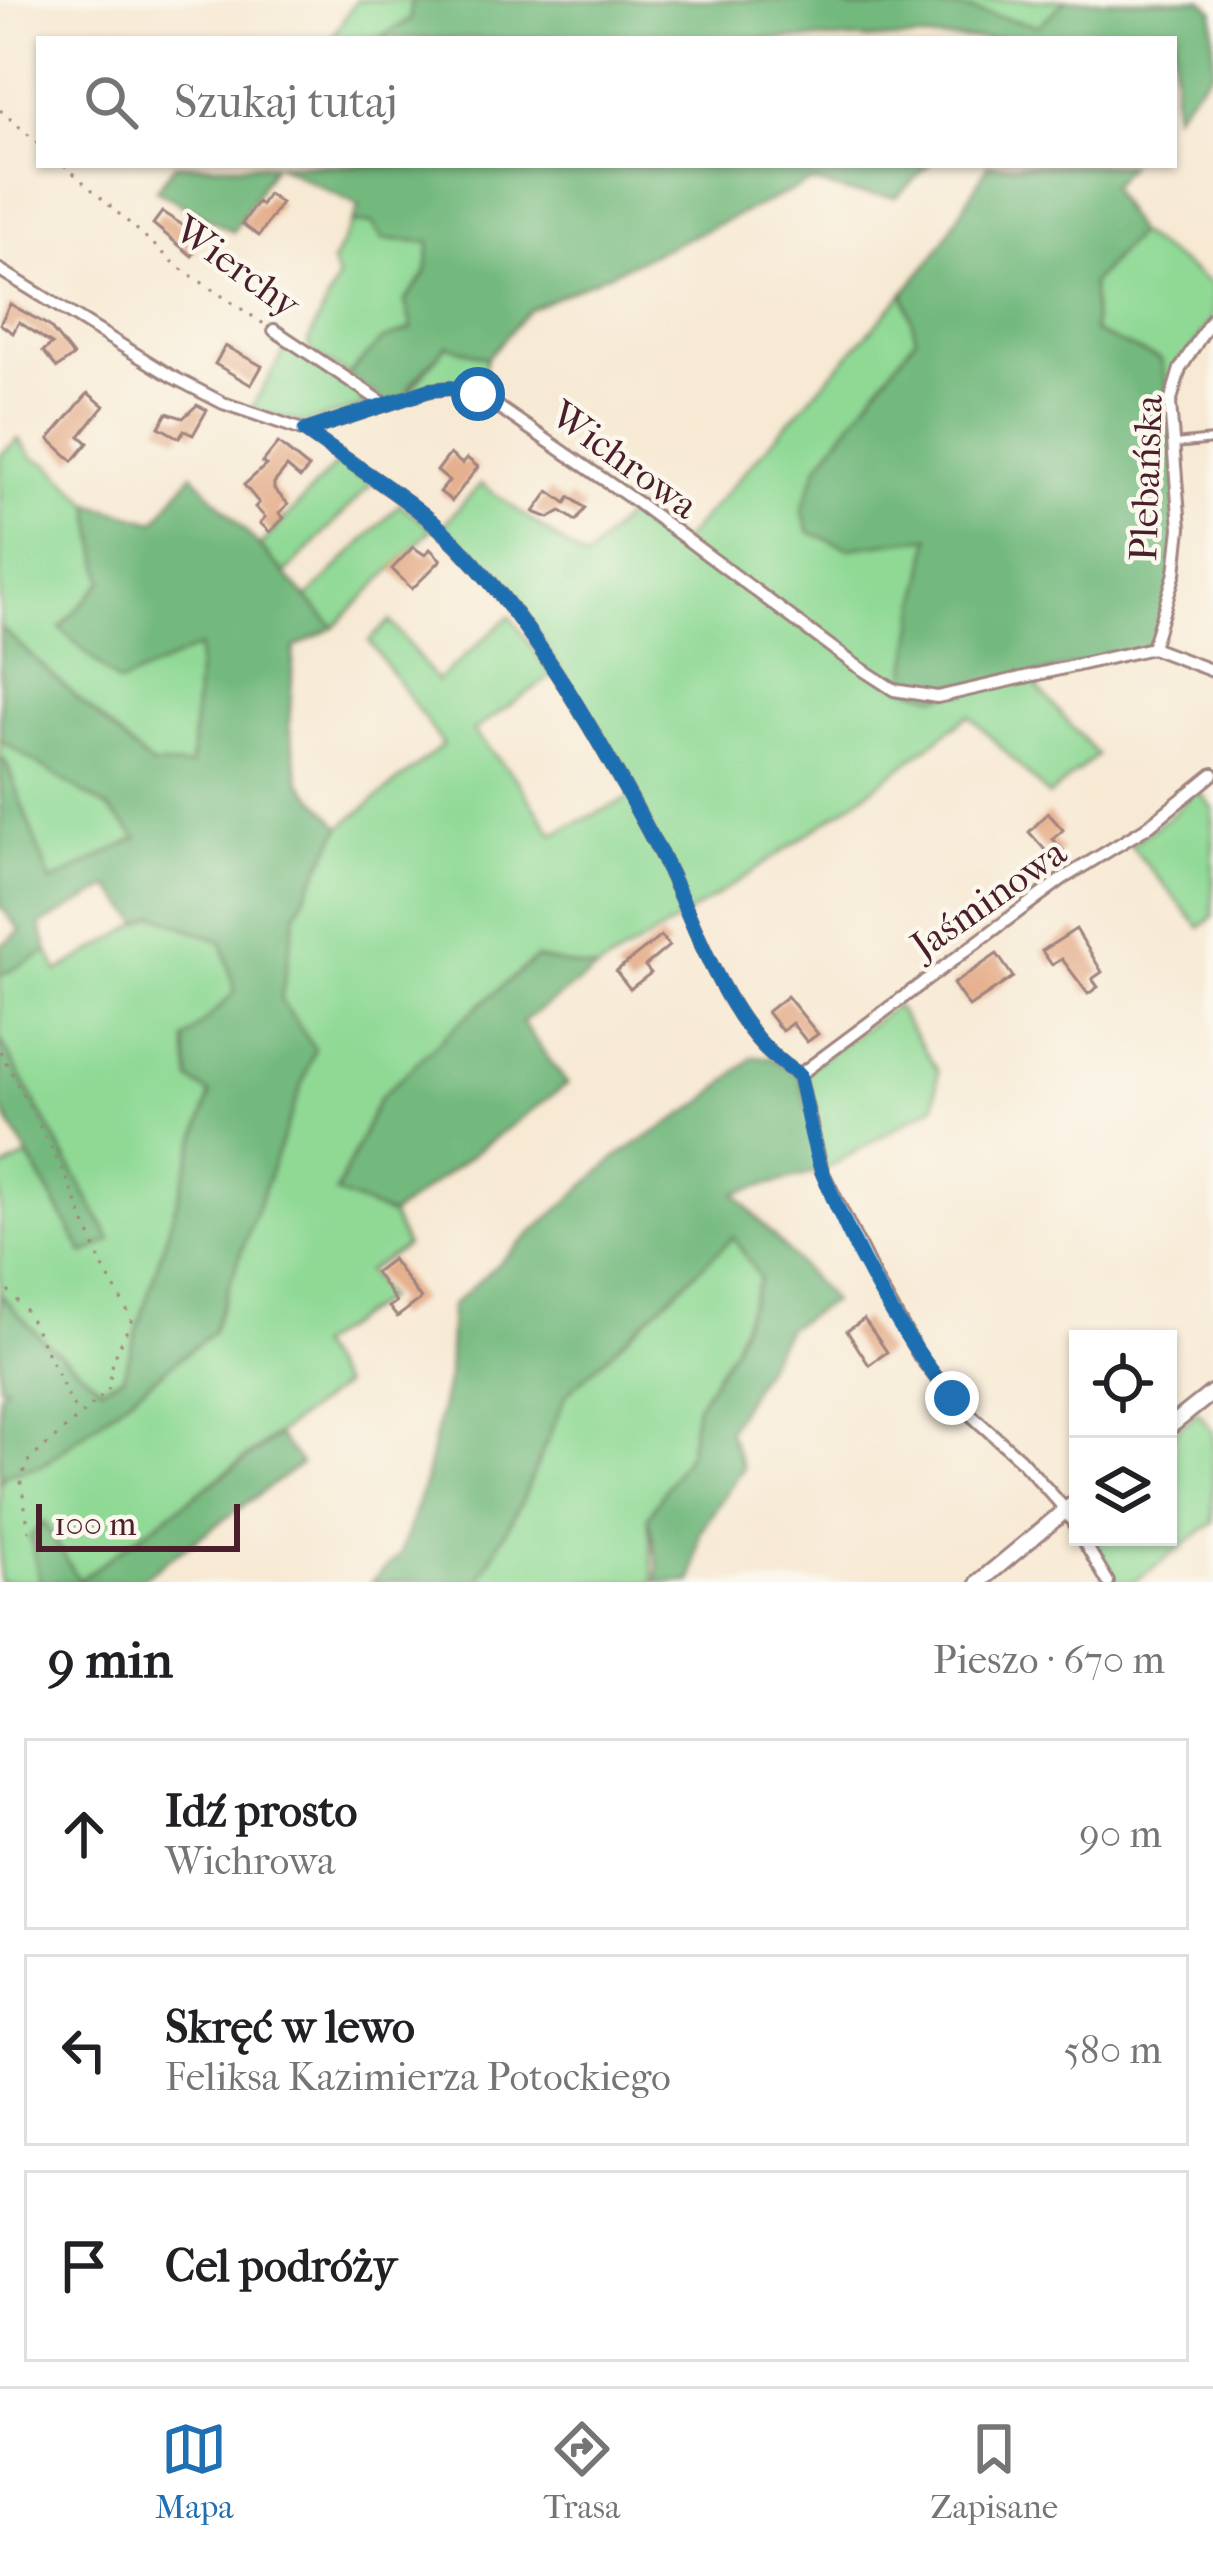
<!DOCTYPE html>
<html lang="pl">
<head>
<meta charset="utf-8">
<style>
	:root { --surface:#fff; --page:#f6f6f6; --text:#202124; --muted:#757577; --line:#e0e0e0; --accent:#1f6fb2 }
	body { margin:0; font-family:"IM FELL French Canon",serif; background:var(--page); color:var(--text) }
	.controls { position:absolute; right:36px; bottom:36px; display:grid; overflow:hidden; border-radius:0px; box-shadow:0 3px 9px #0004 }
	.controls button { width:108px; height:108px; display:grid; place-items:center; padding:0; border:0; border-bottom:3px solid var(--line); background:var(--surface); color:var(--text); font:60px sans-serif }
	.scale { position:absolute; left:36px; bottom:30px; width:204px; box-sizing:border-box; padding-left:12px; border:6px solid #4a1f2b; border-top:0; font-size:33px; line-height:42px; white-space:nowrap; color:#4a1f2b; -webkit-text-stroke:9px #fbf7ec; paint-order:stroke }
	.stop { position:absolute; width:36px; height:36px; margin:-27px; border:9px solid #1f6fb2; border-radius:50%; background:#fff }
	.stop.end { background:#1f6fb2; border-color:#fff; box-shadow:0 3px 12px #0008 }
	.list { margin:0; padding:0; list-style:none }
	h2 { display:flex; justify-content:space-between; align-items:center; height:156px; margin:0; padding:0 48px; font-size:51px }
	h2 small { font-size:39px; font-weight:400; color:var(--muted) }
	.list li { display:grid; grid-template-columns:78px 1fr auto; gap:36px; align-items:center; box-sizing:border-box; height:192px; margin:0 24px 24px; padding:0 24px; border:3px solid var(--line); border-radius:0px }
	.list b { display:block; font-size:45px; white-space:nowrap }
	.list p { margin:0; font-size:39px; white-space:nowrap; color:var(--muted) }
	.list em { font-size:39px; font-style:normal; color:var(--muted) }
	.icon { flex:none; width:66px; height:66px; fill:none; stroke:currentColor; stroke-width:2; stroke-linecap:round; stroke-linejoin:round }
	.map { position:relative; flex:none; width:1213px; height:1582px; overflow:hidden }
	.search { position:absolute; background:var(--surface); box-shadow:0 3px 9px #0004; left:36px; right:36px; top:36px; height:132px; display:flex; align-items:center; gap:30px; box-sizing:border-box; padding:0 42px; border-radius:0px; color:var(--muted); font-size:45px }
	.sheet { height:804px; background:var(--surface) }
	nav { display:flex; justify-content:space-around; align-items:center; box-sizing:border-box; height:168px; border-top:3px solid var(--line); background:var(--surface); font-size:33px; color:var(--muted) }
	nav a { display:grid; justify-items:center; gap:6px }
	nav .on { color:var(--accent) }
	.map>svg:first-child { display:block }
	.green { fill:#8fd995; stroke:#6c7c60; stroke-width:3 }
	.forest { fill:#73b97e; stroke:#5e6c54; stroke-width:3 }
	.building { fill:#e2a580 }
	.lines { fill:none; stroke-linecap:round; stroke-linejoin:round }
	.service-casing { stroke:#a0847f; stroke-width:12 }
	.minor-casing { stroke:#a0847f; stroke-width:16 }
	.tertiary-casing { stroke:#a0847f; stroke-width:20 }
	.path { stroke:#a0847f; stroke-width:3; stroke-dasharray:3 9; stroke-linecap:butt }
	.service { stroke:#fff; stroke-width:6 }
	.minor { stroke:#fff; stroke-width:10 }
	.tertiary { stroke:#fff; stroke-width:14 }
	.route { stroke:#1f6fb2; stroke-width:15 }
	.labels { text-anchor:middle; stroke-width:9; stroke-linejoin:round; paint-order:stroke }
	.street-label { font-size:39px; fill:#4a1f2b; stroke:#fbf7ec }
</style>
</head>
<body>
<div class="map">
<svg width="1213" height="1582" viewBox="0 0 1213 1582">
	<rect width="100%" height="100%" fill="#fbf7ec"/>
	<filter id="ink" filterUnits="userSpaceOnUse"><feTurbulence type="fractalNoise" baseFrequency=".00833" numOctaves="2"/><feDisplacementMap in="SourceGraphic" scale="24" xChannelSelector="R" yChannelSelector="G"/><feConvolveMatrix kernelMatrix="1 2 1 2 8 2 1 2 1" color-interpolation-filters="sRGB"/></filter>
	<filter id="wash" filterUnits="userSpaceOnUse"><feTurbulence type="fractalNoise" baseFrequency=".004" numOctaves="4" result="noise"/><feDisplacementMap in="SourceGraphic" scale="48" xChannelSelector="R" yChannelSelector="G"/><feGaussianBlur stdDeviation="2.7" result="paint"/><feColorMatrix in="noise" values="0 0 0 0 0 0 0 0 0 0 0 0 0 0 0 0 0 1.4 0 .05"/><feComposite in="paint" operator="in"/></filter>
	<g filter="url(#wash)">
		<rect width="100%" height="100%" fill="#f7e9d3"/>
		<!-- green -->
		<g class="green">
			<path d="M356,0H411L410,20L377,39H331Z"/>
			<path d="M853,0H1066V2L1038,26L961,8H850Z"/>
			<path d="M352,223H372L384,239L430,241L426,273L405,301L413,329L382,340L348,375L310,351L308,342L338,278L332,263Z"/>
			<path d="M1137,233L1213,285V317L1180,369L1170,403L1161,360L1094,333L1092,283Z"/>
			<path d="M904,293L916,336L895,368L848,548L930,537L1053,671L1037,687L1097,755L1049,796L969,715C851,808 726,893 597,970L535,959L462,1020L379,1099L336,1192L391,1215L406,1246L367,1271L386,1298L316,1346L342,1386L79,1581L31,1537L40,1582H0V1484L6,1474L43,1465L212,1333L296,913L341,827L443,745L369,641L390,621L437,681L510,616L552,676L473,731L517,780L553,834L633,796C579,700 528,600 443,525L481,484L586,560L633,508L681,543Z"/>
			<path d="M447,344L487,358L479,389L447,383L408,393Z"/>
			<path d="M288,345L359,392L365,406L303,424L251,409Z"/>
			<path d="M19,439L33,458L49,464L90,504L103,581L61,628L199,647L191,766L151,765L0,627V455Z"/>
			<path d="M338,462L371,484L285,574L260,546Z"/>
			<path d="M400,504L432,529L334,627L307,598Z"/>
			<path d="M0,740L109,809L138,838L51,882L6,762L0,759Z"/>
			<path d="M1197,789L1213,808V917L1200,928L1130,845L1173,814Z"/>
			<path d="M154,915L222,942L236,992L211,1093L123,1376L101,1388L44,1341L0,1294V1171L28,1156L83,1253L110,1240L0,1039V976L48,951L57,972Z"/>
			<path d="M896,1006L938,1071L935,1105L822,1171L799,1075Z"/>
			<path d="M733,1237L760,1278L734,1346L696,1408L688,1453L648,1517L654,1582H478L522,1501L566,1395Z"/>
			<path d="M1198,1412L1213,1432V1523L1134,1582H1114L1089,1537H1168V1437Z"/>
		</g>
		<!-- forest -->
		<g class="forest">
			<path d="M411,0H828L850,8H961L1038,26L1066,0H1202L1213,10V69L1174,114V39H377L410,20Z"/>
			<path d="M175,165H274L233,232L156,190Z"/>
			<path d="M277,165H929L896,197L852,193L811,182L529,310L487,358L447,345L411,384L406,397L385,404L348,375L382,340L412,329L405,301L426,273L430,242L383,239L372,223H352L359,206Z"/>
			<path d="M988,165H1129L1110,187L1137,233L1092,283L1094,332L1161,360C1174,419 1188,517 1174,576C1168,600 1159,624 1152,648L937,697L904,687L930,537L848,548L809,532L802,510L818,466L916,337L904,293L937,252Z"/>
			<path d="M192,474L334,627L294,648L289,725L300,782L341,827L296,913L281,1000L315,1049L212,1333L43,1465L6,1474L0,1484V1394L6,1386H0V1294L44,1341L101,1387L123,1376L210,1094L190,1080L185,1040L235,992L222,942L155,915L140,923L110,887L40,925L48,951L0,976V946L21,931L0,906V759L6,762L51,882L137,838L109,809L0,740V627L151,765L191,766L199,647L119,684L60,628L103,581L90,504L155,522Z"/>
			<path d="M536,958L597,970L522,1022L567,1084L391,1215L336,1193L379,1099L462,1020Z"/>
			<path d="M0,1039L111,1240L84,1254L0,1106Z"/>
			<path d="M753,1057L771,1058L799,1075L822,1171L735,1193L832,1301L787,1328L728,1430L743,1468L700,1532L692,1582H657L658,1563L648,1517L688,1453L696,1408L734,1346L760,1279L733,1237L566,1395L522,1501L478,1582H371L399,1556L425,1482L448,1377L451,1306L619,1155L702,1103Z"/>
			<path d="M278,1436L301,1464L137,1582H40L30,1537L44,1522L79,1580Z"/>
		</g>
		<g id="blocks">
			<!-- building -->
			<g class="building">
				<path d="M268,194L281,203L259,236L242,224L257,202L261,205Z"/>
				<path d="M162,212L203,238L192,256L153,224Z"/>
				<path d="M10,304L49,326L73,356L57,368L43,351L52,344L19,322L13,333L0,324Z"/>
				<path d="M225,346L262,366L251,385L215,364Z"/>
				<path d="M88,393L104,406L80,436L88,443L73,461L49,439Z"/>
				<path d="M197,405L207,410L193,435L184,430L179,438L159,427L167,413L183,418Z"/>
				<path d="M278,443L309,468L300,478L287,467L274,483V489L288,504L279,513L284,518L270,532L260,523L265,517L255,507L259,503L244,485L266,465L262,463Z"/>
				<path d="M450,454L462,464L467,458L478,467L452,501L440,492L449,481L437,471Z"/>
				<path d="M549,491L566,503L570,497L585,508L576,521L561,511L549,518L534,512Z"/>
				<path d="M413,547L425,555L430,549L441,560L412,589L392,569Z"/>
				<path d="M1048,813L1063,830L1053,839L1063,850L1053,859L1029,832Z"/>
				<path d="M1076,929L1102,972L1092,979L1098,987L1088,994L1062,959L1052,965L1042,951Z"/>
				<path d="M661,936L669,946L645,966L651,973L630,989L616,971Z"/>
				<path d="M997,954L1013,977L969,1007L953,984Z"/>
				<path d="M787,996L818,1034L807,1042L792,1023L782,1031L767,1012Z"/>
				<path d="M392,1259L421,1299L397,1317L389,1307L396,1302L375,1272Z"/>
				<path d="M864,1319L887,1352L869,1365L847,1331Z"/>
			</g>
		</g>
	</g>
	<g filter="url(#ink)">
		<use href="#blocks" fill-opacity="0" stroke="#a0847f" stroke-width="3"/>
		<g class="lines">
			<!-- service casing -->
			<g class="service-casing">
				<path id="service" d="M1175,444L1213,440"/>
			</g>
			<!-- minor casing -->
			<g class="minor-casing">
				<g id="minor">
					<path d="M0,270L171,376L223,403L305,431L430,390L450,388L478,393L638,503L854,664L894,690L937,697L1152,648L1213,671"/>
					<path d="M274,330L385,404"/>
					<path d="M305,431C350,463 399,492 439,528C488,572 529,630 565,686C597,737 628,791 656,845C696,919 724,1031 799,1075L822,1171L877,1282L920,1357L952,1398L1020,1459L1066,1510L1078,1531"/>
					<path d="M1152,648L1175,573L1180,528L1170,403L1180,369L1213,317"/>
					<path d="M799,1075L1062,879L1146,828L1213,774"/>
					<path d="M1081,1537L1108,1582"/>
				</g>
			</g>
			<!-- tertiary casing -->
			<g class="tertiary-casing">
				<g id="tertiary">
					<path d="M1168,1428L1213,1392"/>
					<path d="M979,1582L1078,1500"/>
				</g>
			</g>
			<!-- path -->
			<g class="path">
				<path d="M0,110L39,144"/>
				<path d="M64,165L180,268L264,324"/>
				<path d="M0,1051L66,1176L102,1266L132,1319L113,1361L108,1391L26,1463L21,1483L30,1537"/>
				<path d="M0,1282L27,1312L77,1414"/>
			</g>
			<!-- service -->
			<use href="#service" class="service"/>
			<!-- minor -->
			<use href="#minor" class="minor"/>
			<!-- tertiary -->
			<use href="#tertiary" class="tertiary"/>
		</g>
	</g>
	<g class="lines" filter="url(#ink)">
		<!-- route -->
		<path class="route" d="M478,394L451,388L430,390L305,431C356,468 416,501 459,547C499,589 534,637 565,686C597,737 627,791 656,845C696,919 723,1030 799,1075C807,1107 811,1143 823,1174C855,1253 899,1332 952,1398"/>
	</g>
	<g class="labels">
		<!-- street labels -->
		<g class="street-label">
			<text transform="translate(238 266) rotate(36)" y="14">Wierchy</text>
			<text transform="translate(625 459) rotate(36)" y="14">Wichrowa</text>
			<text transform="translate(1145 478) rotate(-88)" y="14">Plebańska</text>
			<text transform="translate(988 898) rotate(-35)" y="14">Jaśminowa</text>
		</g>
	</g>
</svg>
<div class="controls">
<button><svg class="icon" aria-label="locate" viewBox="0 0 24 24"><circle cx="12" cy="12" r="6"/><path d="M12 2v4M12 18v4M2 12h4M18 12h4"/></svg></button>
<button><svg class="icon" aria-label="layers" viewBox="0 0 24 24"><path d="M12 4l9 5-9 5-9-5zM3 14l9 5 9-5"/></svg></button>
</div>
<div class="scale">100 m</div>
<div class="stop" style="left:478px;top:394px"></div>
<div class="stop end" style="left:952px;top:1398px"></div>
<div class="search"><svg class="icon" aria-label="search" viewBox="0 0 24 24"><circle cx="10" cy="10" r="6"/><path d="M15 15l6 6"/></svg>Szukaj tutaj</div>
</div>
<section class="sheet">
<h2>9 min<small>Pieszo · 670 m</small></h2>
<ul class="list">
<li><svg class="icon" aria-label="ahead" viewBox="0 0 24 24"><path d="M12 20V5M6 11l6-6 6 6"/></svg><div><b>Idź prosto</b><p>Wichrowa</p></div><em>90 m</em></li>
<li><svg class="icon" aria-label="left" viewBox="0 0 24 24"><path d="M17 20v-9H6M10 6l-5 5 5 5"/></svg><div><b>Skręć w lewo</b><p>Feliksa Kazimierza Potockiego</p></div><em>580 m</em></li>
<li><svg class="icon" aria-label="arrive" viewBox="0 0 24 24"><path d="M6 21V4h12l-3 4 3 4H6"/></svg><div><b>Cel podróży</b></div></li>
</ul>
</section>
<nav>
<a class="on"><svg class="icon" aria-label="map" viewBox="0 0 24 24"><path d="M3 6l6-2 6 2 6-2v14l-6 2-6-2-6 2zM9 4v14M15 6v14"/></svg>Mapa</a>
<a><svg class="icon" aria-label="directions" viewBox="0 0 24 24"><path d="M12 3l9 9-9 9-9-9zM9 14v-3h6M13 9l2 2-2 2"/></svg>Trasa</a>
<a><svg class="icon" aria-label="saved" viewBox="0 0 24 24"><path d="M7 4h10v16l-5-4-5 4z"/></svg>Zapisane</a>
</nav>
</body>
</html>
